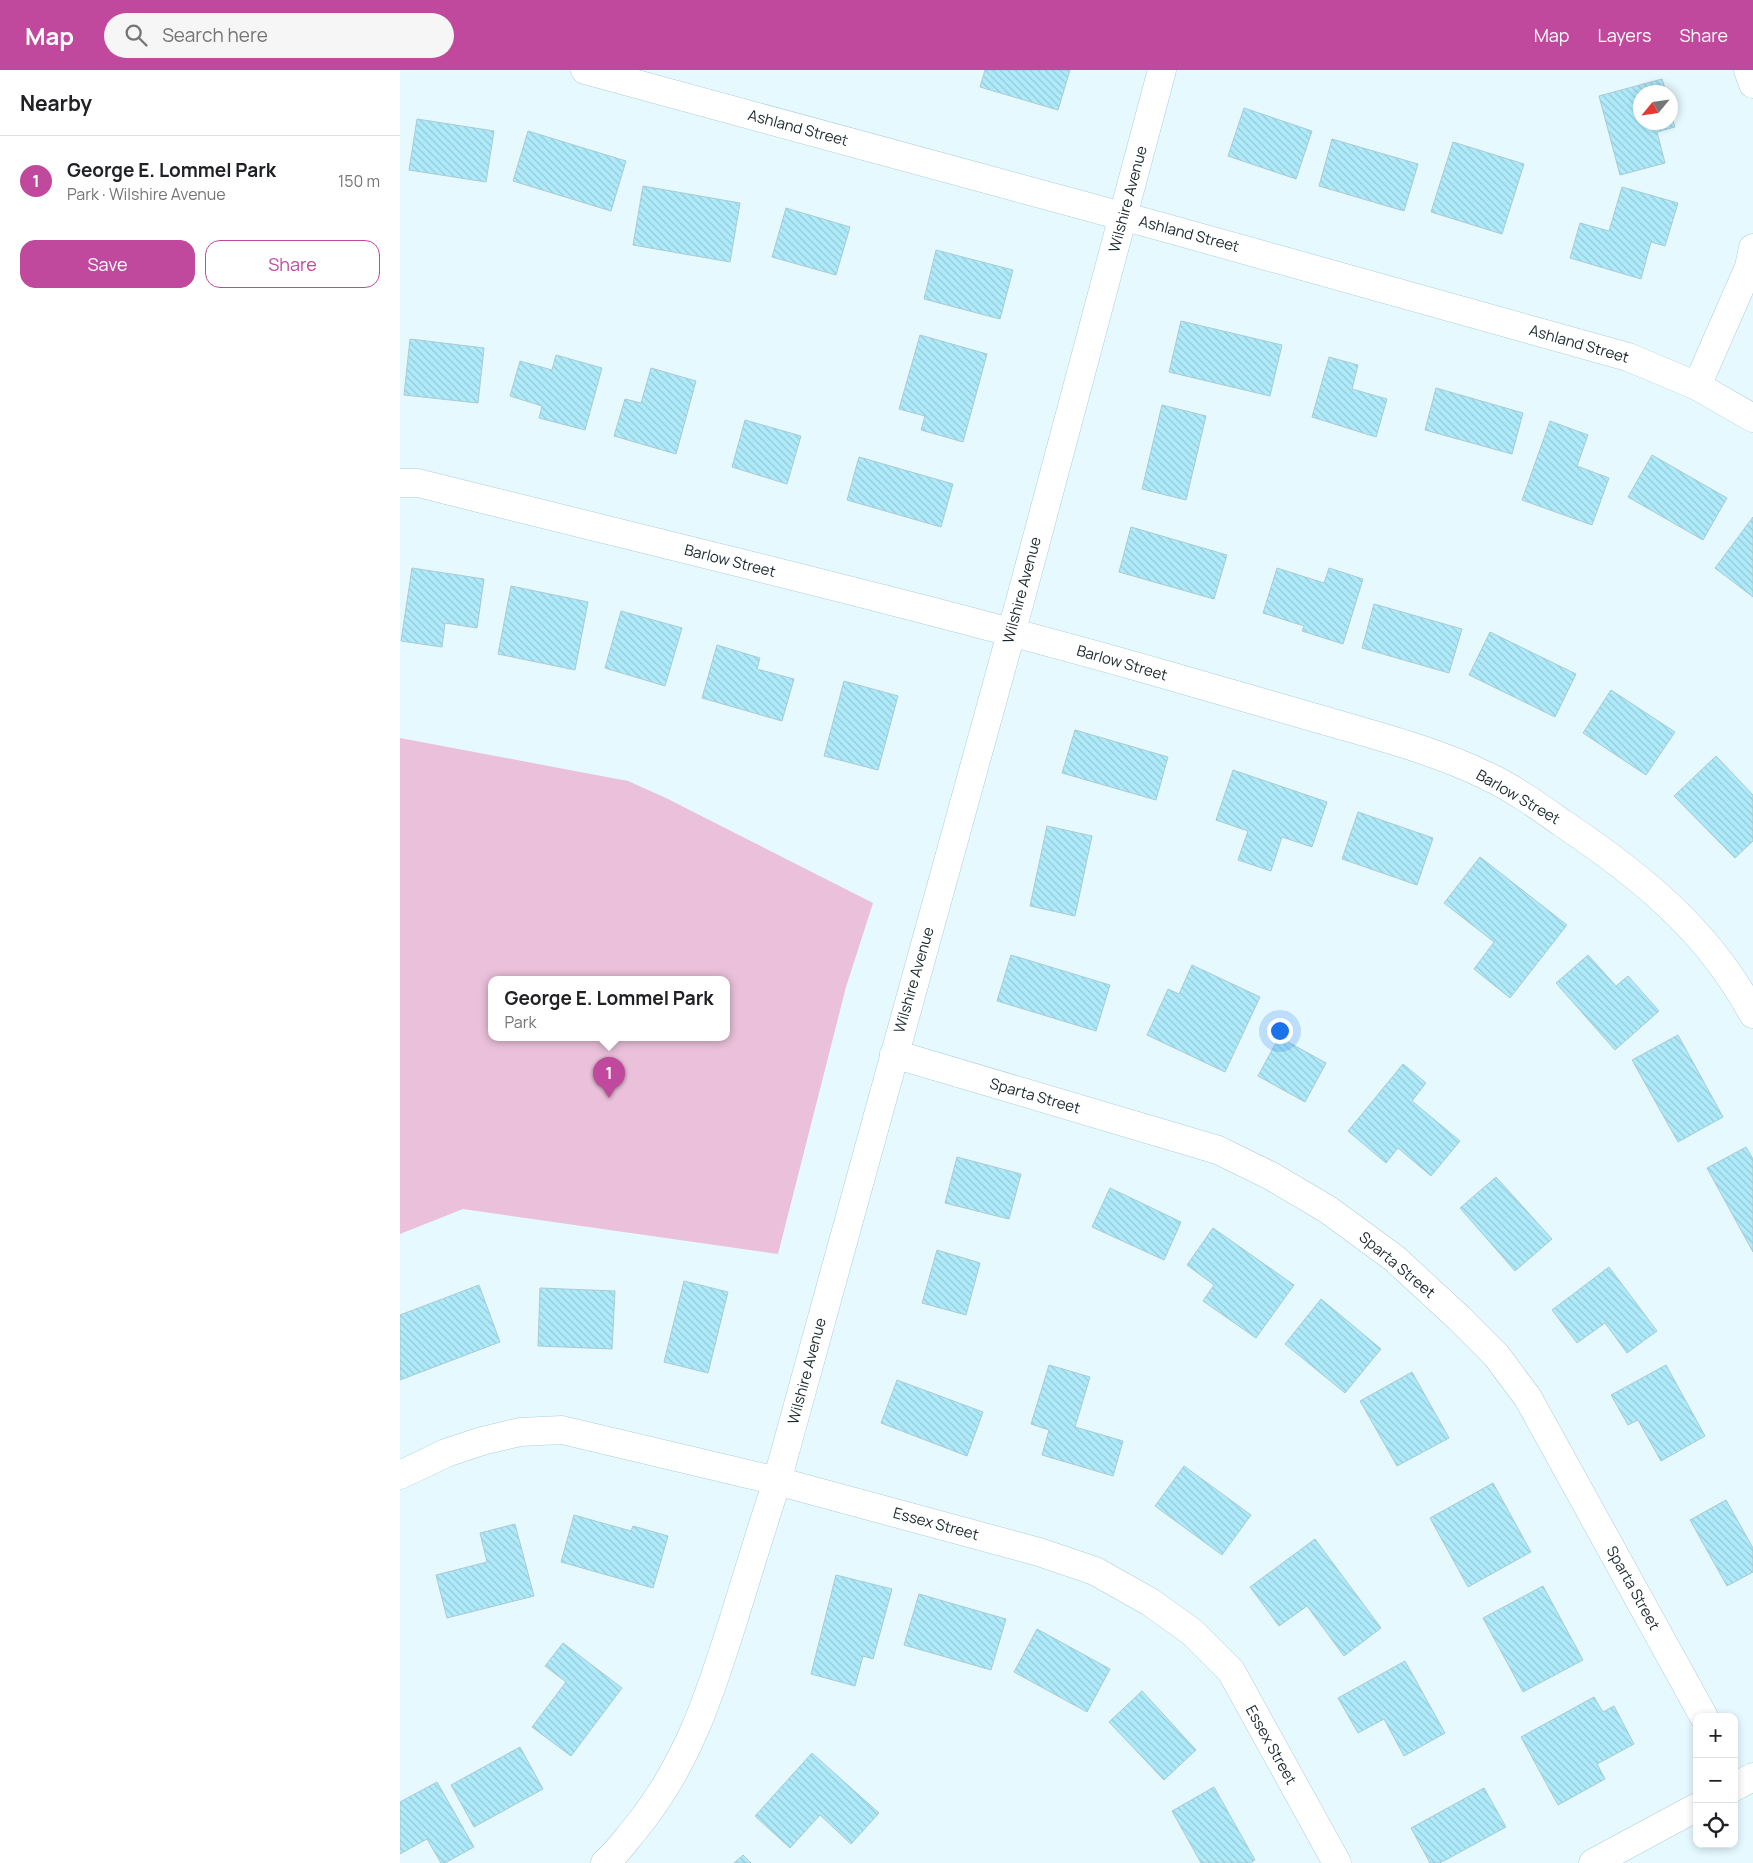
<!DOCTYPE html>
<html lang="en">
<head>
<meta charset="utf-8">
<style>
	:root { --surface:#fff; --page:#f6f6f6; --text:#202124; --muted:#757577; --line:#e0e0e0; --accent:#c0499e }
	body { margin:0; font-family:Manrope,sans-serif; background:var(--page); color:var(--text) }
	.controls { position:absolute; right:15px; bottom:15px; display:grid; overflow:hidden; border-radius:10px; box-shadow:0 2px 8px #0003 }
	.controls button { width:45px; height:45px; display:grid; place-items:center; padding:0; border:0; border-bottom:1px solid var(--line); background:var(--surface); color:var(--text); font:25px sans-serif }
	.compass { position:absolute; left:1233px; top:15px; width:45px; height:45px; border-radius:50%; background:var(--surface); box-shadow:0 2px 8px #0003; rotate:241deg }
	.you { position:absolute; left:879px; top:960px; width:18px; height:18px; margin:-12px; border:4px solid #fff; border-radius:50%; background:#1a73e8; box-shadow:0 0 0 8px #1a73e833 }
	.badge { display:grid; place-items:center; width:32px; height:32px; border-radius:50%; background:var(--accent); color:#fff; font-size:16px; font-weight:700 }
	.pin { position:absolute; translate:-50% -41px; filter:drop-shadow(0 1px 2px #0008) }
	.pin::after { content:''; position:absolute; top:26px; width:18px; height:15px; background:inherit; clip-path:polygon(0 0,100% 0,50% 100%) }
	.popup { position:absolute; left:88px; top:906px; width:242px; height:65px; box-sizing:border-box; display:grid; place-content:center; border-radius:10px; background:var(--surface); filter:drop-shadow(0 1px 4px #0005); font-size:16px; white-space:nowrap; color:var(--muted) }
	.popup b { font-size:19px; color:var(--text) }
	.popup::after { content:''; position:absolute; left:50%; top:100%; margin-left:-10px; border:10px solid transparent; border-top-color:var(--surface) }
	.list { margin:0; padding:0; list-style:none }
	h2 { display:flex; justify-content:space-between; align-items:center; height:65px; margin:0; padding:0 20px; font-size:21px }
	h2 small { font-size:16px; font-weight:400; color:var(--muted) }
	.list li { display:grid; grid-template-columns:32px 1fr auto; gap:15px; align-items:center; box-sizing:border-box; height:90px; padding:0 20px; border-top:1px solid var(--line) }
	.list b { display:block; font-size:19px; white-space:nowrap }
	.list p { margin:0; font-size:16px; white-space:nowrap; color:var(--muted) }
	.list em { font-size:16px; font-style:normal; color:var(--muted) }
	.actions { display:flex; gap:10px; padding:15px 20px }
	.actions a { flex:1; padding:11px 0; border:1px solid var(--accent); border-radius:15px; text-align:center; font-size:18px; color:var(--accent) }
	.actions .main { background:var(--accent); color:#fff }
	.icon { flex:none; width:28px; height:28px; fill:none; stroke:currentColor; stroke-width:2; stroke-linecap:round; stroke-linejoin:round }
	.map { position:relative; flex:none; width:1353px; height:1793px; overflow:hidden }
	header { display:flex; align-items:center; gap:30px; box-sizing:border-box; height:70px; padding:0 25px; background:var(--accent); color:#fff }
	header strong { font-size:24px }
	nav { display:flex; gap:28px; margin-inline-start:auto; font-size:18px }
	.search { width:350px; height:45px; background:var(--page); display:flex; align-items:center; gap:12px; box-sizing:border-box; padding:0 18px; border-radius:28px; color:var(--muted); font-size:19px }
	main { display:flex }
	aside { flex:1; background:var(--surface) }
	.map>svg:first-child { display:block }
	.park { fill:#eac0da; fill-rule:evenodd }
	.building { fill:url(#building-back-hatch); stroke:#abcbd3 }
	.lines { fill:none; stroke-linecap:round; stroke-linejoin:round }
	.minor-casing { stroke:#aeced7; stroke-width:29 }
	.minor { stroke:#fff; stroke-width:28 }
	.labels { text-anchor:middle; stroke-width:4.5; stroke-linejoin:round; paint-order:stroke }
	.street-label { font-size:15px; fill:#1c292c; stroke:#fff }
</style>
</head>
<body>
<header>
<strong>Map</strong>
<div class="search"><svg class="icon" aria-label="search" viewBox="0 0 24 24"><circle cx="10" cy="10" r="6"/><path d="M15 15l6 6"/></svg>Search here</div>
<nav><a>Map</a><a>Layers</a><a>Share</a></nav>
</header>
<main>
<aside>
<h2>Nearby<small></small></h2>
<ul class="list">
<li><span class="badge">1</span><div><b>George E. Lommel Park</b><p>Park · Wilshire Avenue</p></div><em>150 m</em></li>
</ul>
<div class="actions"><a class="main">Save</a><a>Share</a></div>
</aside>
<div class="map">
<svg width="1353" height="1793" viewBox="0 0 1353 1793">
	<defs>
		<pattern id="building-back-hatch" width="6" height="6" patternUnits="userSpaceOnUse" patternTransform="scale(1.25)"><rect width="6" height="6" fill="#aeeaf9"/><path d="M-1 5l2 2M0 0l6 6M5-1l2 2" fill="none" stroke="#95c9d6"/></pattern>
	</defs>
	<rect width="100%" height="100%" fill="#e6f9ff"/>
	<!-- park -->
	<path class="park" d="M0,668L228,711L266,728L473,833L446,917L378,1184L63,1139L0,1164ZM91,909H326V967H91Z"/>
	<!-- building -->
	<g class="building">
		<path d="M585,0H670L658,40L580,17Z"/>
		<path d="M1262,9L1266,22H1240V52H1270V41L1275,57L1257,62L1265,93L1220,105L1199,26Z"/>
		<path d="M844,38L912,61L896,109L828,86Z"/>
		<path d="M17,49L94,61L86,112L9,100Z"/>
		<path d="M128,61L226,91L211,141L113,111Z"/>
		<path d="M932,69L1018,94L1004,141L919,116Z"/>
		<path d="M1053,72L1124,94L1102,164L1031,142Z"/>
		<path d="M243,116L340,133L330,192L233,175Z"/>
		<path d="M1222,117L1278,133L1265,176L1251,172L1241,209L1170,188L1180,153L1209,161Z"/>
		<path d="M386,138L450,157L436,205L372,187Z"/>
		<path d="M536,180L613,200L600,249L524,229Z"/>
		<path d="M781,251L882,275L870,326L769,302Z"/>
		<path d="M520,265L587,284L563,372L521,360L525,346L499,339Z"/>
		<path d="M10,269L84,278L78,333L4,325Z"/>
		<path d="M156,285L202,298L185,360L139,348L142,336L110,326L120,291L152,300Z"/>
		<path d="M929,287L958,295L952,319L987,329L976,367L912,347Z"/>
		<path d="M251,298L296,311L276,384L214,366L225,329L241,333Z"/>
		<path d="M1036,318L1123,343L1112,384L1025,360Z"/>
		<path d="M762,335L806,346L786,430L742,419Z"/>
		<path d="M345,350L401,366L387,414L332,397Z"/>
		<path d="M1150,351L1188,365L1177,396L1209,408L1192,455L1122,430Z"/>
		<path d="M1252,385L1327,428L1303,470L1228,427Z"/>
		<path d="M459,387L553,414L541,457L447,430Z"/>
		<path d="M1353,447V527L1315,498Z"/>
		<path d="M731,457L827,485L814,529L719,502Z"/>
		<path d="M12,498L84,509L77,558L45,553L42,577L1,571Z"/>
		<path d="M877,498L924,513L929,498L963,509L943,574L902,561L904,556L863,543Z"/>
		<path d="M111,516L188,532L175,600L98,584Z"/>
		<path d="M974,534L1062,559L1049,603L962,578Z"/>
		<path d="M221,541L282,558L265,616L205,598Z"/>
		<path d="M1090,562L1176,604L1155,647L1069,605Z"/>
		<path d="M317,575L360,588L357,599L394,609L382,651L302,628Z"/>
		<path d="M444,611L498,626L478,700L424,686Z"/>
		<path d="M1211,620L1275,662L1246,705L1183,663Z"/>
		<path d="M675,660L768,687L756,730L662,703Z"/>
		<path d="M1316,686L1353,725V771L1335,788L1274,726Z"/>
		<path d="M833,700L927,732L912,777L882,767L871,801L838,790L848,761L816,750Z"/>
		<path d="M958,742L1033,768L1017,815L942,789Z"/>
		<path d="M647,756L692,766L675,846L630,836Z"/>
		<path d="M1080,787L1167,855L1110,928L1074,899L1094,872L1044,833Z"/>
		<path d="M611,885L710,915L696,961L597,931Z"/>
		<path d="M1188,885L1216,916L1228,906L1259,941L1215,980L1156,913Z"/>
		<path d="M792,895L860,927L825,1002L747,965L768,919L779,924Z"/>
		<path d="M1278,965L1323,1047L1278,1072L1232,990Z"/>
		<path d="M879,967L926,993L905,1032L858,1006Z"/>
		<path d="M1003,994L1026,1013L1012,1031L1060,1071L1031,1106L998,1078L986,1093L948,1061Z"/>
		<path d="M1346,1077L1353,1089V1182L1307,1098Z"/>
		<path d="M557,1087L621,1104L609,1149L545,1133Z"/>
		<path d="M1096,1107L1152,1169L1115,1201L1060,1138Z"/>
		<path d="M710,1118L781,1152L764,1190L692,1157Z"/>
		<path d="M813,1158L894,1215L856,1268L803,1231L814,1215L787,1195Z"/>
		<path d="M537,1180L580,1193L566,1245L522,1233Z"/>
		<path d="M1209,1197L1257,1261L1227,1283L1205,1253L1177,1273L1152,1240Z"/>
		<path d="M284,1211L328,1222L308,1303L264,1292Z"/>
		<path d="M79,1215L100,1272L0,1310V1245Z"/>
		<path d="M140,1218L215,1221L212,1279L138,1276Z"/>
		<path d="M921,1229L981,1279L945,1323L885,1274Z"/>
		<path d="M649,1295L690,1307L675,1357L723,1371L713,1406L642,1385L649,1360L631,1354Z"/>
		<path d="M1266,1295L1305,1366L1261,1391L1238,1350L1228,1355L1211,1325Z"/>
		<path d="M1012,1302L1049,1368L997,1396L960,1331Z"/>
		<path d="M497,1310L583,1342L567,1386L481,1353Z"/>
		<path d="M784,1396L851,1445L822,1485L755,1436Z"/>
		<path d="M1093,1413L1131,1482L1068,1517L1030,1448Z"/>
		<path d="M1326,1430L1353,1478V1502L1327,1516L1290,1450Z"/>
		<path d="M174,1445L231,1461L233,1456L268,1466L253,1518L161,1492Z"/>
		<path d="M115,1454L134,1526L47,1548L36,1505L87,1492L80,1463Z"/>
		<path d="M915,1469L981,1558L944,1586L907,1536L879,1556L850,1517Z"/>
		<path d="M436,1505L492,1519L473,1589L463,1586L455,1616L411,1604Z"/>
		<path d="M1143,1516L1183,1590L1123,1622L1083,1548Z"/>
		<path d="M519,1524L606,1549L591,1600L504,1575Z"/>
		<path d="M637,1559L710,1599L687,1642L614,1602Z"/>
		<path d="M163,1573L222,1618L171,1686L132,1657L166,1612L145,1596Z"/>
		<path d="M1005,1591L1045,1663L1004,1686L984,1649L958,1663L938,1628Z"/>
		<path d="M742,1621L796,1680L764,1710L709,1652Z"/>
		<path d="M1194,1627L1203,1642L1214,1636L1234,1674L1197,1694L1205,1709L1158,1735L1121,1667Z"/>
		<path d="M120,1677L143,1719L74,1757L51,1715Z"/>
		<path d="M412,1683L479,1743L451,1774L420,1745L390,1778L355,1746Z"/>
		<path d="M37,1712L74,1777L45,1793H41L27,1769L0,1784V1732Z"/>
		<path d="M814,1717L855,1790L850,1793H801L772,1741Z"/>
		<path d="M1084,1718L1106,1757L1040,1793H1030L1011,1758Z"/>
		<path d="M343,1785L351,1793H334Z"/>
	</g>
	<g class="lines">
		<!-- minor casing -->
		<g class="minor-casing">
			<g id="minor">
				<path d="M185,0L766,158L1228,287L1297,316L1353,348"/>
				<path d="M1348,0L1353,14"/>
				<path d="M1297,316L1349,197L1353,178"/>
				<path d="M0,413H18C269,476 521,535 770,606C824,622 879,637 933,653C985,668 1038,682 1087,706C1113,718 1138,736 1162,753C1240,805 1308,860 1353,944"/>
				<path d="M494,984L818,1080L871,1106L927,1139L994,1188L1059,1248L1096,1285L1128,1328L1304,1647"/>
				<path d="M0,1405L46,1383L82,1371L120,1362L162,1360L377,1411L639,1482L695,1501L750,1532L792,1562L831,1601L937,1793"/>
				<path d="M1334,1717L1353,1707"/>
				<path d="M205,1793C216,1784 225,1771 235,1759C287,1696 310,1625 334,1548C348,1503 362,1457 377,1411L623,520L762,0"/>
				<path d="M1193,1793L1297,1737"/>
			</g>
		</g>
		<!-- minor -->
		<use href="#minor" class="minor"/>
	</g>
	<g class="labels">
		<!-- street labels -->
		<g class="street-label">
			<text transform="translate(398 58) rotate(15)" y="5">Ashland Street</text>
			<text transform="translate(728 129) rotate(-75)" y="5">Wilshire Avenue</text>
			<text transform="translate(789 164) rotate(15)" y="5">Ashland Street</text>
			<text transform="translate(1179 274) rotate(16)" y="5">Ashland Street</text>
			<text transform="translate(330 491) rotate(14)" y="5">Barlow Street</text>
			<text transform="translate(622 520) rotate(-75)" y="5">Wilshire Avenue</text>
			<text transform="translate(722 593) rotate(16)" y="5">Barlow Street</text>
			<text transform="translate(1118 727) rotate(30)" y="5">Barlow Street</text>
			<text transform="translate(514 910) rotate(-74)" y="5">Wilshire Avenue</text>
			<text transform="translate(635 1026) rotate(16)" y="5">Sparta Street</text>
			<text transform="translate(997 1195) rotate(40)" y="5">Sparta Street</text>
			<text transform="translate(407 1301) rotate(-75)" y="5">Wilshire Avenue</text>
			<text transform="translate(536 1454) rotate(15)" y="5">Essex Street</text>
			<text transform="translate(1233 1518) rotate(61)" y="5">Sparta Street</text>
			<text transform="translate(871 1675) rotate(61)" y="5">Essex Street</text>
		</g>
	</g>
</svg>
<div class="controls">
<button>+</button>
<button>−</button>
<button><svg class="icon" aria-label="locate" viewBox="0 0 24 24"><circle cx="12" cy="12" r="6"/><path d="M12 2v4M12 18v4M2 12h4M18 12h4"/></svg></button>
</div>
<svg class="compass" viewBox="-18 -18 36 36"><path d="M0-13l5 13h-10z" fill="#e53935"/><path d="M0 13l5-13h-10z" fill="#757577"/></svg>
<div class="you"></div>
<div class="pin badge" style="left:209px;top:1028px">1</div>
<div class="popup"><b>George E. Lommel Park</b>Park</div>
</div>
</main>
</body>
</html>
